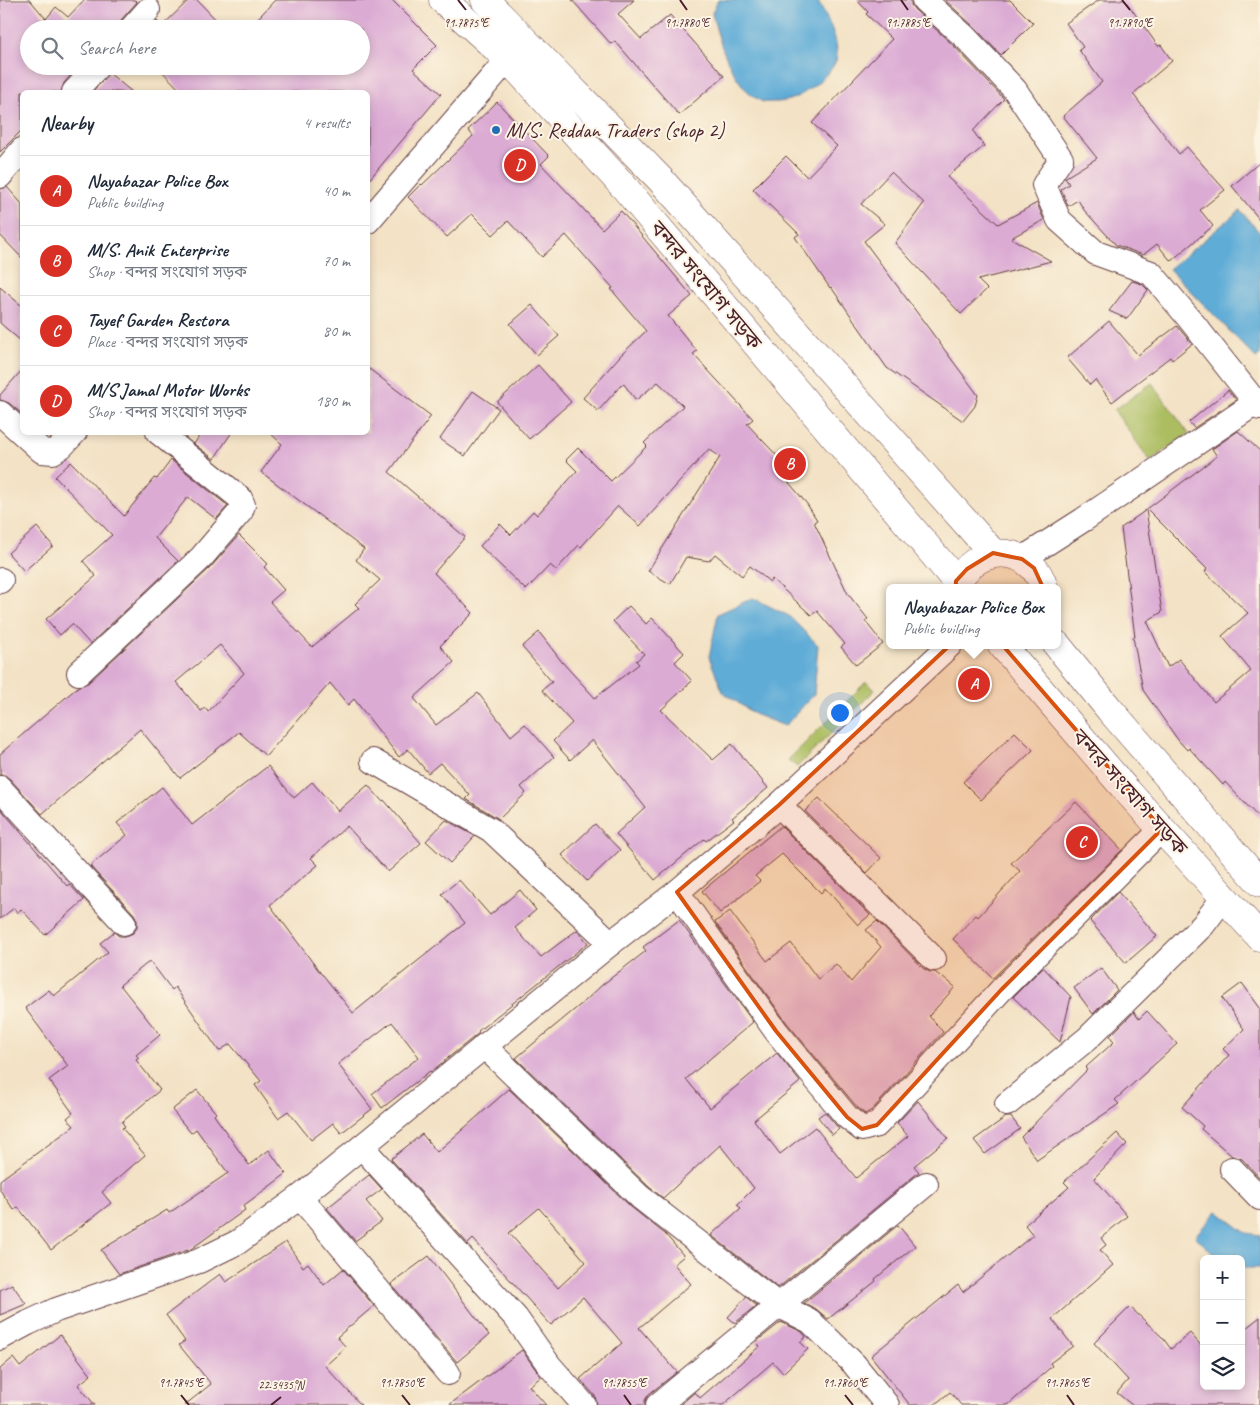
<!DOCTYPE html>
<html lang="en">
<head>
<meta charset="utf-8">
<style>
	:root { --surface:#fff; --page:#f6f6f7; --text:#1f2937; --muted:#747a83; --line:#e0e1e3; --accent:#d93025 }
	body { margin:0; font-family:Caveat,"Noto Sans Bengali",sans-serif; background:var(--page); color:var(--text) }
	.controls { position:absolute; right:15px; bottom:15px; display:grid; overflow:hidden; border-radius:8px; box-shadow:0 2px 8px #0003 }
	.controls button { width:45px; height:45px; display:grid; place-items:center; padding:0; border:0; border-bottom:1px solid var(--line); background:var(--surface); color:var(--text); font:25px sans-serif }
	.you { position:absolute; left:839px; top:712px; width:18px; height:18px; margin:-12px; border:4px solid #fff; border-radius:50%; background:#1a73e8; box-shadow:0 0 0 8px #1a73e833 }
	.badge { display:grid; place-items:center; width:32px; height:32px; border-radius:50%; background:var(--accent); color:#fff; font-size:16px; font-weight:700 }
	.pin { position:absolute; translate:-50% -50%; border:2px solid #fff; box-shadow:0 1px 5px #0006 }
	.popup { position:absolute; left:886px; top:584px; width:175px; height:65px; box-sizing:border-box; display:grid; place-content:center; border-radius:8px; background:var(--surface); filter:drop-shadow(0 1px 4px #0005); font-size:16px; white-space:nowrap; color:var(--muted) }
	.popup b { font-size:19px; color:var(--text) }
	.popup::after { content:''; position:absolute; left:50%; top:100%; margin-left:-10px; border:10px solid transparent; border-top-color:var(--surface) }
	.list { margin:0; padding:0; list-style:none }
	h2 { display:flex; justify-content:space-between; align-items:center; height:65px; margin:0; padding:0 20px; font-size:21px }
	h2 small { font-size:16px; font-weight:400; color:var(--muted) }
	.list li { display:grid; grid-template-columns:32px 1fr auto; gap:15px; align-items:center; box-sizing:border-box; height:70px; padding:0 20px; border-top:1px solid var(--line) }
	.list b { display:block; font-size:19px; white-space:nowrap }
	.list p { margin:0; font-size:16px; white-space:nowrap; color:var(--muted) }
	.list em { font-size:16px; font-style:normal; color:var(--muted) }
	.icon { flex:none; width:28px; height:28px; fill:none; stroke:currentColor; stroke-width:2; stroke-linecap:round; stroke-linejoin:round }
	.map { position:relative; flex:none; width:1260px; height:1405px; overflow:hidden }
	.search { position:absolute; background:var(--surface); box-shadow:0 2px 8px #0003; left:20px; top:20px; width:350px; height:55px; display:flex; align-items:center; gap:12px; box-sizing:border-box; padding:0 18px; border-radius:28px; color:var(--muted); font-size:19px }
	.panel { position:absolute; background:var(--surface); box-shadow:0 2px 8px #0003; left:20px; top:90px; width:350px; height:345px; border-radius:8px }
	.map>svg:first-child { display:block }
	.green { fill:#abbd60; stroke:#7a6e46 }
	.water { fill:#5eacd7; stroke:#546681 }
	.building { fill:#dbabd4; fill-rule:evenodd }
	.lines { fill:none; stroke-linecap:round; stroke-linejoin:round }
	.minor-casing { stroke:#633c42; stroke-width:26 }
	.highway-casing { stroke:#633c42; stroke-width:29 }
	.minor { stroke:#fff; stroke-width:24 }
	.highway { stroke:#fff; stroke-width:28 }
	.marked { fill:#d8530f; fill-opacity:0.2; stroke:#d8530f; stroke-width:4; stroke-linejoin:round }
	.ticks { fill:none; stroke:#4a1f2b; stroke-width:2 }
	.poi-dot { fill:#1f6fb2; stroke:#fcf5e5; stroke-width:2 }
	.labels { text-anchor:middle; stroke-width:4; stroke-linejoin:round; paint-order:stroke }
	.poi-label { font-size:21px; fill:#4a1f2b; stroke:#fcf5e5; text-anchor:start }
	.street-label { font-size:21px; fill:#4a1f2b; stroke:#fcf5e5 }
	.ticks-label { font-size:12px; text-anchor:middle; fill:#4a1f2b; stroke:#fcf5e5; stroke-width:4; stroke-linejoin:round; paint-order:stroke }
</style>
</head>
<body>
<div class="map">
<svg width="1260" height="1405" viewBox="0 0 1260 1405">
	<rect width="100%" height="100%" fill="#fcf5e5"/>
	<filter id="ink" filterUnits="userSpaceOnUse"><feTurbulence type="fractalNoise" baseFrequency=".02" numOctaves="2"/><feDisplacementMap in="SourceGraphic" scale="10" xChannelSelector="R" yChannelSelector="G"/><feConvolveMatrix kernelMatrix="1 2 1 2 8 2 1 2 1" color-interpolation-filters="sRGB"/></filter>
	<filter id="wash" filterUnits="userSpaceOnUse"><feTurbulence type="fractalNoise" baseFrequency=".0096" numOctaves="4" result="noise"/><feDisplacementMap in="SourceGraphic" scale="20" xChannelSelector="R" yChannelSelector="G"/><feGaussianBlur stdDeviation="1.12" result="paint"/><feColorMatrix in="noise" values="0 0 0 0 0 0 0 0 0 0 0 0 0 0 0 0 0 1.4 0 .05"/><feComposite in="paint" operator="in"/></filter>
	<g filter="url(#wash)">
		<rect width="100%" height="100%" fill="#f3e2c5"/>
		<!-- green -->
		<g class="green">
			<path d="M1152,383L1189,434L1150,461L1114,410Z"/>
			<path d="M866,682L875,690L797,767L788,760Z"/>
		</g>
		<!-- water -->
		<g class="water">
			<path d="M718,0H817C826,16 837,34 837,53C838,65 825,76 816,84C802,95 790,103 772,102C768,102 764,103 761,101C732,86 719,42 712,13Z"/>
			<path d="M1240,210L1260,233V355L1256,358L1169,269Z"/>
			<path d="M753,598L789,616L818,645L814,694L785,726L754,714L723,692L709,657L718,614Z"/>
			<path d="M1217,1211L1246,1233L1260,1235V1268H1241V1259H1218L1195,1236Z"/>
		</g>
		<g id="blocks">
			<!-- building -->
			<g class="building">
				<path d="M0,0H30L46,19L56,7L68,17L84,0H135L137,2L121,20L117,29H29V66H79L64,83L61,92H22V130L0,152Z"/>
				<path d="M189,0H197L225,29H150L157,21L162,26Z"/>
				<path d="M275,0H392L437,45L413,69L441,94L368,181V92H182L157,66H361V29H248Z"/>
				<path d="M572,0H634L618,14L641,39L670,15L724,76L679,115L615,41L611,44Z"/>
				<path d="M857,0H911V5L915,10L955,47L1004,99L973,131L984,146L947,177L998,224L1037,203L1044,220L1011,238L1051,261L978,280L987,289L961,314L895,243L924,203L891,172L861,204L885,224L864,241L978,395L975,406L963,421L887,368L831,287L830,288L795,237L799,234L753,189L786,156L807,177L837,146L812,123L892,39L866,14L868,12Z"/>
				<path d="M945,0H1010L1033,23L1001,55L974,27Z"/>
				<path d="M1099,0H1125L1158,46L1161,45L1172,61L1133,94L1179,154L1187,147L1225,190L1200,210L1213,226L1171,261L1157,244L1143,255L1116,245L1084,210L1078,200L1068,206L1061,189L1069,184L1065,178L1066,177L1097,158L1063,116L1102,82L1079,50L1083,47L1066,23Z"/>
				<path d="M109,73L132,92H92Z"/>
				<path d="M497,102L549,156L541,164L602,229L621,211L692,296L668,316L697,351L693,354L753,419L747,424L782,461L775,466L807,504L817,520L814,522L848,594L868,619L865,621L883,644L856,665L841,647L845,644L817,611L811,615L772,579L770,582L750,566L742,576L715,554L709,561L686,557L670,584L648,571L720,457L709,449L640,526L618,506L581,547L579,545L556,570L550,565L526,590L480,546L500,524L511,535L533,511L537,515L577,471L566,460L578,448L611,481L647,446L644,443L683,406L658,382L636,400L623,383L598,411L583,398L620,356L646,331L611,289L613,288L566,235L542,257L508,221L493,235L472,214L447,237L408,197L421,184L422,185L473,136L468,130Z"/>
				<path d="M1260,162V220L1232,186Z"/>
				<path d="M7,187L22,204V258L0,235V189Z"/>
				<path d="M1132,281L1142,284L1148,290L1127,319L1109,311Z"/>
				<path d="M0,287L22,306V342L0,323Z"/>
				<path d="M532,305L559,336L537,355L510,324Z"/>
				<path d="M1109,321L1138,355L1177,326L1192,344L1172,360L1170,357L1112,402L1095,380L1090,385L1067,358Z"/>
				<path d="M538,365L571,402L529,439L497,402Z"/>
				<path d="M368,368L431,416L389,472L465,537L434,573L473,613L440,646L454,662L414,698L436,725L478,693L511,736L525,724L554,757L521,787L526,793L499,819L466,799L470,795L440,763L428,773L408,749L399,757L354,699L348,705L330,683L266,756L239,732L180,778L140,729L42,814L10,779L5,775H0V754L79,686L88,683L210,568L239,535L268,564L264,567L284,590L270,602L312,647L359,608L355,604L380,580L356,560L364,549L261,472L282,444L269,432H368ZM220,645L244,673L208,712L205,708L201,711L176,682Z"/>
				<path d="M22,370V414L9,403L0,400V395Z"/>
				<path d="M1228,390L1236,400L1194,428L1189,422Z"/>
				<path d="M473,391L499,409L465,456L440,439Z"/>
				<path d="M1238,431L1260,451V819L1225,782L1223,785L1189,748L1187,750L1178,740L1143,690L1133,637H1135L1121,528L1146,510L1162,612L1147,621L1168,667L1179,659L1214,702L1251,671L1222,636L1248,613L1205,572L1207,569L1147,509L1217,456L1212,449Z"/>
				<path d="M202,432H232L214,459L194,444Z"/>
				<path d="M171,460L228,506L216,519L188,497L155,538L178,561L90,644L72,624L60,635L46,619L96,576L83,561L112,535L55,477L71,462L124,516L154,478L157,479Z"/>
				<path d="M37,527L53,546L24,571L8,553Z"/>
				<path d="M629,606L646,624L652,618L684,653L675,662L692,681L661,710L713,760L732,744L768,788L732,818L734,820L706,841L704,839L655,880L616,834L645,807L592,740L570,760L553,741L572,723L542,690L552,682L522,647L539,632L562,662L595,698L639,664L636,661L644,654L613,621Z"/>
				<path d="M1015,732L1033,750L981,800L963,782Z"/>
				<path d="M268,766L294,798L312,782L338,811L368,785L382,801L384,800L421,843L388,872L347,826L311,858L318,865L270,905L322,975H323L353,1013L465,923L442,894L459,880L490,915L520,890L536,910L515,928L541,957L577,930L588,943L478,1031L479,1033L438,1066L431,1072L430,1071L382,1108L372,1094L419,1057L392,1022L338,1064L372,1109L341,1133L333,1123L311,1140L288,1111L278,1118L255,1085L261,1081L230,1044L219,1051L175,987L172,990L150,961L120,985L160,1035L136,1055L139,1058L136,1060L160,1090L122,1122L125,1127L122,1128L145,1155L102,1192L111,1203L51,1250L18,1207L14,1210L0,1190V1180L74,1126L67,1118L73,1113L49,1080L68,1066L25,1008L49,990L54,996L108,952L100,943L114,932L119,936H126L133,933L137,928V920L134,914L90,866L127,835L117,823L162,787L192,825Z"/>
				<path d="M819,798L881,858L867,873L805,811Z"/>
				<path d="M1076,802L1122,850L993,978L953,939L976,915L978,917L1020,871L1011,863Z"/>
				<path d="M0,808L67,886L69,884L84,900L45,935L21,909L17,913L14,908L0,919Z"/>
				<path d="M446,820L475,836L450,863L426,841Z"/>
				<path d="M595,824L620,850L587,881L562,855Z"/>
				<path d="M781,826L870,915L858,925L825,888L821,893L782,854L755,876L760,881L720,913L702,891Z"/>
				<path d="M1118,892L1157,936L1126,963L1090,921Z"/>
				<path d="M730,911L767,961L791,943L818,979L836,964L851,982L881,947L866,930L877,921L924,969L930,972H935L941,977L942,976L955,987L929,1016L943,1032L872,1110L865,1114L857,1107L787,1023L715,922Z"/>
				<path d="M679,920L753,1022L686,1079L710,1108L777,1053L800,1082L754,1120L780,1154L815,1127L856,1178L908,1136L897,1123L918,1101L948,1138L914,1166L919,1172L778,1288L711,1235L741,1208L737,1205L754,1188L720,1145L663,1198L649,1187L516,1058L585,1001L602,985L646,951L643,947Z"/>
				<path d="M1043,967L1071,997L1060,1042L1013,997Z"/>
				<path d="M1101,968L1117,990L1093,1014L1074,988Z"/>
				<path d="M1242,983L1260,1008V1178L1242,1159L1232,1156L1201,1129L1203,1126L1182,1107L1229,1055L1223,1049L1244,1029L1222,998Z"/>
				<path d="M1147,1011L1177,1044L1115,1100L1119,1104L1037,1160L1021,1137L1087,1070L1085,1068L1114,1042L1110,1036L1134,1012L1139,1019Z"/>
				<path d="M509,1089L631,1207L665,1234L684,1256L674,1264L691,1284L639,1328L677,1372L649,1394L645,1400V1405H597L595,1396L580,1379L622,1343L583,1297L551,1325L473,1239L468,1244L391,1159L422,1134L437,1152ZM539,1208L586,1262L558,1288L509,1233Z"/>
				<path d="M197,1090L216,1113L214,1115L249,1165L269,1150L286,1174L243,1206L245,1210L191,1249L119,1274L101,1250L167,1210L169,1213L228,1173L196,1129L191,1133L172,1110Z"/>
				<path d="M825,1112L839,1129L832,1135L818,1117Z"/>
				<path d="M1006,1117H1011L1020,1129L985,1154L974,1140Z"/>
				<path d="M1117,1133L1127,1144L1094,1178L1127,1216L1101,1238L1106,1245L1100,1250L1113,1265L1052,1319L1073,1346L1050,1363L1052,1366L1008,1405H961L950,1392L934,1405H910L871,1356L958,1285L963,1292L1033,1235L1025,1225L1069,1187L1064,1182Z"/>
				<path d="M369,1175L382,1189L366,1201L382,1221L355,1241L327,1208Z"/>
				<path d="M898,1225L915,1246L875,1279L876,1281L828,1319L816,1309L804,1303Z"/>
				<path d="M286,1242L303,1267L308,1263L324,1285L343,1269L374,1306L337,1337L346,1347L325,1366L361,1405H185L211,1384L179,1345L185,1341L166,1315L220,1274L226,1282Z"/>
				<path d="M429,1256L489,1335L457,1362L391,1284Z"/>
				<path d="M12,1284L26,1304L0,1315V1290Z"/>
				<path d="M746,1297L757,1306L735,1323L728,1317Z"/>
				<path d="M1130,1307L1162,1337L1171,1349L1190,1333L1204,1349V1386H1241V1332L1260,1317V1405H1132L1117,1393L1128,1380L1094,1343Z"/>
				<path d="M781,1322L802,1332L806,1337L800,1342L808,1349L783,1373L773,1362L723,1405H680L695,1392L700,1398L760,1346L756,1342Z"/>
				<path d="M60,1335L91,1375L78,1385L95,1405H0V1369L13,1358L20,1367Z"/>
				<path d="M522,1350L541,1377L529,1386L546,1405H449Z"/>
			</g>
		</g>
	</g>
	<g filter="url(#ink)">
		<use href="#blocks" fill-opacity="0" stroke="#633c42" stroke-width="1"/>
		<g class="lines">
			<!-- minor casing -->
			<g class="minor-casing">
				<g id="minor">
					<path d="M924,0L965,37L1015,90L1061,159L1044,185L1059,220L1096,253L1151,273L1188,317L1260,408"/>
					<path d="M131,29L148,10"/>
					<path d="M74,92L98,66"/>
					<path d="M0,176L22,150"/>
					<path d="M368,221L508,59"/>
					<path d="M0,413L42,451L53,452L62,446L75,432"/>
					<path d="M1022,559L1083,520L1260,400"/>
					<path d="M0,581L1,580"/>
					<path d="M79,673L201,558L241,511L243,505L240,498L158,432"/>
					<path d="M373,761L491,830L611,943"/>
					<path d="M0,788L124,923"/>
					<path d="M779,805L934,959"/>
					<path d="M677,892L776,1031L847,1117L862,1129L877,1125L1001,990L1162,829"/>
					<path d="M484,1046L640,1197L778,1305L810,1321L854,1364L887,1405"/>
					<path d="M1007,1104L1088,1038L1203,925L1224,897"/>
					<path d="M362,1147L516,1318L549,1365L584,1405"/>
					<path d="M1232,1169L1260,1198"/>
					<path d="M300,1197L448,1373"/>
					<path d="M0,1338L28,1323L56,1310L199,1261L238,1242L300,1197L611,943L677,892L779,805L950,645"/>
					<path d="M658,1405L926,1184"/>
				</g>
			</g>
			<!-- highway casing -->
			<g class="highway-casing">
				<g id="highway">
					<path d="M443,0L508,59L625,188L956,581"/>
					<path d="M485,0L660,179L993,553"/>
					<path d="M956,588C957,580 960,577 965,571C990,542 1034,550 1044,588"/>
					<path d="M1002,645L1127,791L1260,937"/>
					<path d="M1057,645L1110,710L1260,883"/>
				</g>
			</g>
			<!-- minor -->
			<use href="#minor" class="minor"/>
			<!-- highway -->
			<use href="#highway" class="highway"/>
		</g>
	</g>
	<!-- marked area -->
	<path class="marked" d="M993,553L1022,559L1034,568L1046,594L1045,609L1029,634L1005,648L1162,829L1001,990L877,1125L862,1129L847,1117L776,1031L677,892L779,805L966,630L955,595L956,581L967,569Z"/>
	<!-- ticks -->
	<path class="ticks" d="M458,0L466,10M680,0L687,10M901,0L908,10M1122,0L1130,10M181,1395L189,1405M402,1395L410,1405M624,1395L631,1405M845,1395L853,1405M1067,1395L1074,1405M271,1405L281,1397"/>
	<!-- markers -->
	<circle class="poi-dot" cx="496" cy="130" r="5"/>
	<g class="labels">
		<!-- poi labels -->
		<g class="poi-label">
			<text x="506" y="137">M/S. Reddan Traders (shop 2)</text>
		</g>
		<!-- street labels -->
		<g class="street-label">
			<text transform="translate(706 285) rotate(50)" y="7">বন্দর সংযোগ সড়ক</text>
			<text transform="translate(1130 792) rotate(48)" y="7">বন্দর সংযোগ সড়ক</text>
		</g>
	</g>
	<g class="ticks-label">
		<text x="466" y="27">91.7875°E</text>
		<text x="687" y="27">91.7880°E</text>
		<text x="908" y="27">91.7885°E</text>
		<text x="1130" y="27">91.7890°E</text>
		<text x="181" y="1387">91.7845°E</text>
		<text x="402" y="1387">91.7850°E</text>
		<text x="624" y="1387">91.7855°E</text>
		<text x="845" y="1387">91.7860°E</text>
		<text x="1067" y="1387">91.7865°E</text>
		<text x="281" y="1389">22.3435°N</text>
	</g>
</svg>
<div class="controls">
<button>+</button>
<button>−</button>
<button><svg class="icon" aria-label="layers" viewBox="0 0 24 24"><path d="M12 4l9 5-9 5-9-5zM3 14l9 5 9-5"/></svg></button>
</div>
<div class="you"></div>
<div class="pin badge" style="left:974px;top:684px">A</div>
<div class="popup"><b>Nayabazar Police Box</b>Public building</div>
<div class="pin badge" style="left:790px;top:464px">B</div>
<div class="pin badge" style="left:1082px;top:842px">C</div>
<div class="pin badge" style="left:520px;top:165px">D</div>
<div class="search"><svg class="icon" aria-label="search" viewBox="0 0 24 24"><circle cx="10" cy="10" r="6"/><path d="M15 15l6 6"/></svg>Search here</div>
<section class="panel">
<h2>Nearby<small>4 results</small></h2>
<ul class="list">
<li><span class="badge">A</span><div><b>Nayabazar Police Box</b><p>Public building</p></div><em>40 m</em></li>
<li><span class="badge">B</span><div><b>M/S. Anik Enterprise</b><p>Shop · বন্দর সংযোগ সড়ক</p></div><em>70 m</em></li>
<li><span class="badge">C</span><div><b>Tayef Garden Restora</b><p>Place · বন্দর সংযোগ সড়ক</p></div><em>80 m</em></li>
<li><span class="badge">D</span><div><b>M/S Jamal Motor Works</b><p>Shop · বন্দর সংযোগ সড়ক</p></div><em>180 m</em></li>
</ul>
</section>
</div>
</body>
</html>
